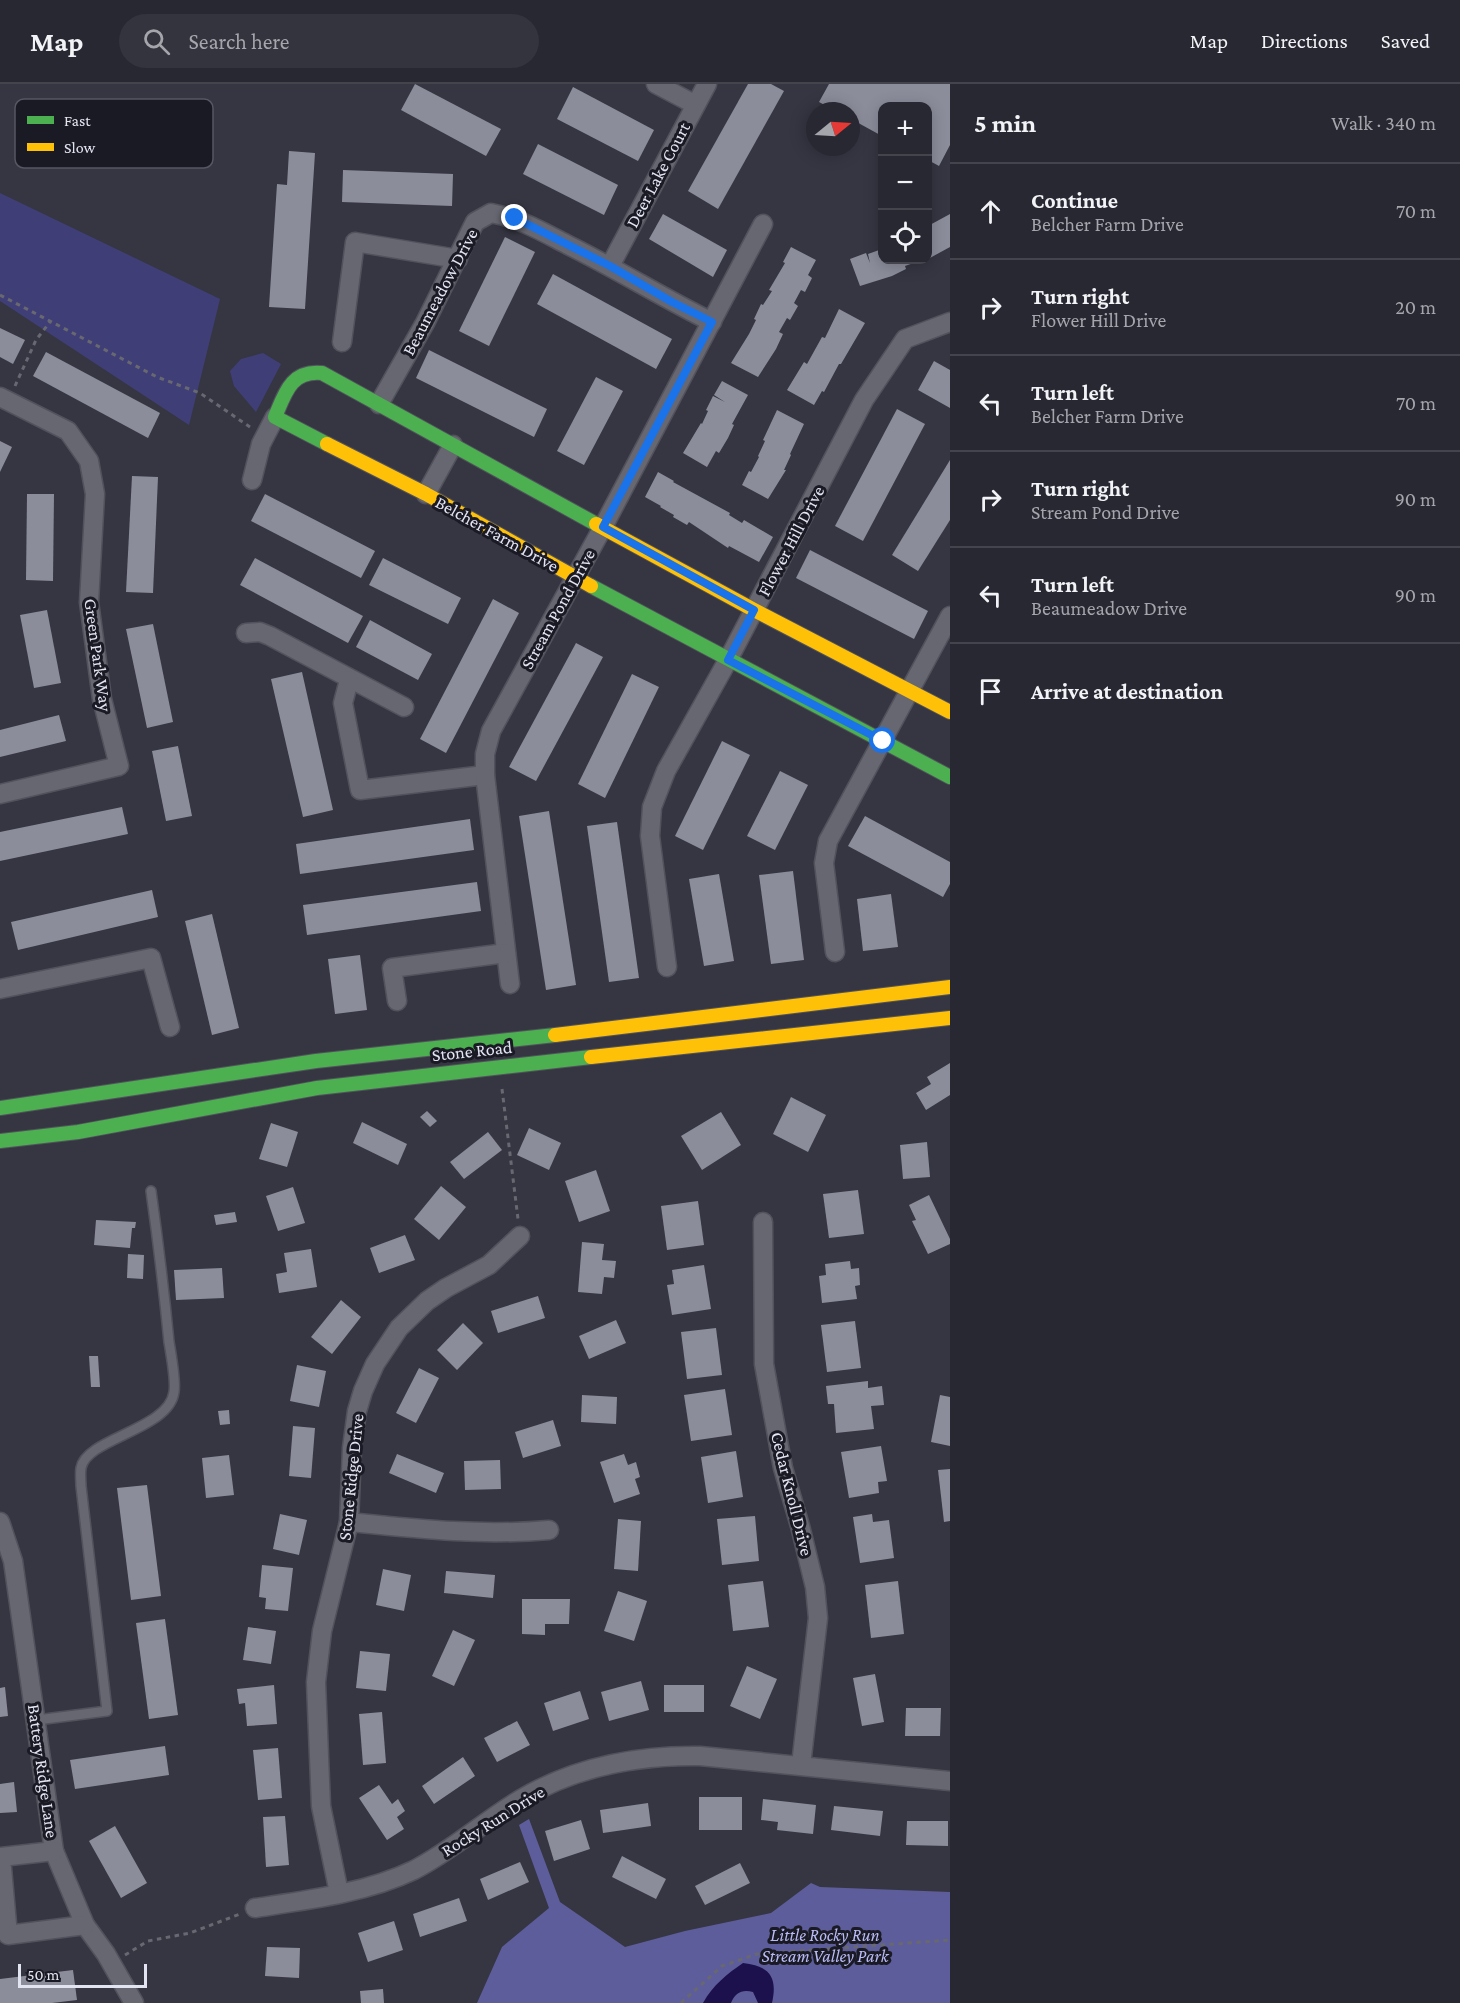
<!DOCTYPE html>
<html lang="en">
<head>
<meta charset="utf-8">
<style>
	:root { --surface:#282832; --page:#34343e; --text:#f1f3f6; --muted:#a5a6ac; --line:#44444d }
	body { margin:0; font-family:"Crimson Pro",serif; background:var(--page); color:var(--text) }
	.controls { position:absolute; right:18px; top:18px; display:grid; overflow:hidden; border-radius:12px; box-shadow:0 3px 15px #0003 }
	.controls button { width:54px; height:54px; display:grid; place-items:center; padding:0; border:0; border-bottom:2px solid var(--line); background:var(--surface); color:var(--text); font:30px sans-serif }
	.compass { position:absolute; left:806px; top:18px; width:54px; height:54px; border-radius:50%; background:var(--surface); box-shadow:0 3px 15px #0003; rotate:72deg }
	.scale { position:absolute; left:18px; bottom:15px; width:129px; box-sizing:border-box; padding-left:6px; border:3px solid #e3e4f2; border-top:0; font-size:16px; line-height:21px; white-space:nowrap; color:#e3e4f2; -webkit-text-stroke:4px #1a1a24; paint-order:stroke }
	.stop { position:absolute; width:18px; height:18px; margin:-14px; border:4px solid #1a73e8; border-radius:50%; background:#fff }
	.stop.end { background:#1a73e8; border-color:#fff; box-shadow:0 2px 6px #0008 }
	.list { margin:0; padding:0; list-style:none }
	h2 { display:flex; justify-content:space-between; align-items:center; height:78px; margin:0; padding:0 24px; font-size:26px }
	h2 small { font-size:20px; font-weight:400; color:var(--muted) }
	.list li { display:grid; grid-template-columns:39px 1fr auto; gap:18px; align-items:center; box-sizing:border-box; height:96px; padding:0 24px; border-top:2px solid var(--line) }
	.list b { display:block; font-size:22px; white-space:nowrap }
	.list p { margin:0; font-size:20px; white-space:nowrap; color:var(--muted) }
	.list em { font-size:20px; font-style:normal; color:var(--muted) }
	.icon { flex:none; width:33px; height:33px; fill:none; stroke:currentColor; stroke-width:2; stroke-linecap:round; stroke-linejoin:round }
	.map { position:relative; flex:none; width:950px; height:1919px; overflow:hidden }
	header { display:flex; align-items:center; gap:36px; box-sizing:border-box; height:84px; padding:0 30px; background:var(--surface); border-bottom:2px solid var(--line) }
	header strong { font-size:28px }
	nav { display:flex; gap:33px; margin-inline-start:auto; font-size:21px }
	.search { width:420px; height:54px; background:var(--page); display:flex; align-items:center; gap:15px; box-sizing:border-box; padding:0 21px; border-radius:33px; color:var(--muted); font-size:22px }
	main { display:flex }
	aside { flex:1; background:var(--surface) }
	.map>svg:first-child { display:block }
	.green { fill:#403e77 }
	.forest { fill:#5e5d9c }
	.water { fill:#1c114c }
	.building { fill:#8c8d9b }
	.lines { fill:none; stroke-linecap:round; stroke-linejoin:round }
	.lane-casing { stroke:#52525d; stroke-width:12 }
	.street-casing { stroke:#52525d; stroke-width:21 }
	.fast-casing { stroke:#52525d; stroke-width:16 }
	.slow-casing { stroke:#52525d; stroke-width:16 }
	.path { stroke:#686871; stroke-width:3; stroke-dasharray:4.5 4.5; stroke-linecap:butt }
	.lane { stroke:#676771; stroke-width:9 }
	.street { stroke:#676771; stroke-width:18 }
	.fast { stroke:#4caf50; stroke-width:14 }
	.slow { stroke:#ffc107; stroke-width:14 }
	.route { stroke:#1a73e8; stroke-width:8 }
	.labels { text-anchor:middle; stroke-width:6; stroke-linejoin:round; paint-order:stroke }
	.street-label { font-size:18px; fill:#e3e4f2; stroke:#1a1a24 }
	.park-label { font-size:18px; font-style:italic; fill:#b9bbf7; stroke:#1a1a24 }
	.key { fill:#1a1a24; stroke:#565762; stroke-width:1.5 }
	.key-label { font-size:16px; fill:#e3e4f2 }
</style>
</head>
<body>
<header>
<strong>Map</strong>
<div class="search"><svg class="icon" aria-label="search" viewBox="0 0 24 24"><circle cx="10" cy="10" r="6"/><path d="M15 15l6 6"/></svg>Search here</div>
<nav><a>Map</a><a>Directions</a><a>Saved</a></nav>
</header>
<main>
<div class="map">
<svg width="950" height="1919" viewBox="0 0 950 1919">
	<rect width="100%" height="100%" fill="#353642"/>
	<!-- green -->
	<g class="green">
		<path d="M0,109L220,215L189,341L0,217Z"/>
		<path d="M263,269L281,280L256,328L234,302L230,287L241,275Z"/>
	</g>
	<!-- forest -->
	<path class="forest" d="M529,1735L560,1818L625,1863L685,1847L771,1829L811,1799L820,1803L950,1808V1919H477L502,1863L549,1824L519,1741Z"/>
	<!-- water -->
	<path class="water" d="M743,1879C769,1882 778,1892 772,1919H758L753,1908C742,1905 735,1909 731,1919H703C713,1901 727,1890 743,1879Z"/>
	<!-- building -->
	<g class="building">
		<path d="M415,0L501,45L486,72L401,26Z"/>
		<path d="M748,0H771L784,7L718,125L688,107Z"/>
		<path d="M829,0H950V61L939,82L928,76V22H882V52L851,35V27H836L819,18Z"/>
		<path d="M573,3L654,46L638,77L557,35Z"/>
		<path d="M538,60L618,101L604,131L523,90Z"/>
		<path d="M289,67L315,69L305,225L269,223L277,100L287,101Z"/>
		<path d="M343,86L453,90L452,122L342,118Z"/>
		<path d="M663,130L727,166L713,193L649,155Z"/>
		<path d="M950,130V163L928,175V142Z"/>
		<path d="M505,153L535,168L489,262L459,247Z"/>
		<path d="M791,163L816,176L808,191L812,194L805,208L801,206L794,219L798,222L790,236L787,234L779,248L783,250L776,265L758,293L731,279L749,250L756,236L754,235L761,220L763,221L772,207L769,206L785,179L783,178Z"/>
		<path d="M882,165V176H922L905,182L906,185L892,192L860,202L850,175L866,169L870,179L868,170Z"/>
		<path d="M553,190L672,255L656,285L537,220Z"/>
		<path d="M839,225L865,239L841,280H839L824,308L822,307L814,321L787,306L804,278L807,280L822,253L825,254Z"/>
		<path d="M0,244L25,256L13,280L0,273Z"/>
		<path d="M429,266L547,325L534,353L416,294Z"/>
		<path d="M46,268L160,329L148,354L33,292Z"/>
		<path d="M934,277L950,286V324L918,306Z"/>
		<path d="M596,293L623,307L584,381L557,367Z"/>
		<path d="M722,297L748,311L732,340L734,341L728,354L719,369L716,367L707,383L683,369L701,339L702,340L708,327L706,326L713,312L725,318L714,311Z"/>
		<path d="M897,325L925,340L863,457L835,442Z"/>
		<path d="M777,326L804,340L790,370L791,371L784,386H786L768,415L742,401L749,387L751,388L759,373L758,372L765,357L763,356Z"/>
		<path d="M0,357L12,363L0,388Z"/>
		<path d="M950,376V436L918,487L892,471Z"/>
		<path d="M658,388L674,397L673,398L730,429L729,431L742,439L744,436L773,453L759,478L729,462L728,464L689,438L687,441L673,433L674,431L660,423L661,422L645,413Z"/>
		<path d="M132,392L158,393L153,509L126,508Z"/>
		<path d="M27,410H54L53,497L26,496Z"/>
		<path d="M265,410L375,467L361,494L251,437Z"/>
		<path d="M810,466L928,527L914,555L796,494Z"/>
		<path d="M255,474L363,532L348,559L240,501Z"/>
		<path d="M383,474L461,514L448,540L369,501Z"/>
		<path d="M493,515L519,529L446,669L420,655Z"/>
		<path d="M47,526L61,599L34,604L20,531Z"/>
		<path d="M370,536L432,570L418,596L356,563Z"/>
		<path d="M153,540L173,638L147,644L126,545Z"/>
		<path d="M576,559L603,573L536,697L509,683Z"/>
		<path d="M302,588L333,726L303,733L271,595Z"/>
		<path d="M632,590L659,603L605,714L578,700Z"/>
		<path d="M59,631L66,657L0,673V646Z"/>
		<path d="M722,657L750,671L703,766L675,752Z"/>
		<path d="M178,662L192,732L166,737L152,667Z"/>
		<path d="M780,687L808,701L775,766L747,752Z"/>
		<path d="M122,723L128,750L0,777V748Z"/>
		<path d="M549,727L576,901L546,906L519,732Z"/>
		<path d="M865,732L950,778V800L943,813L848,762Z"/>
		<path d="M470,735L474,766L300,790L296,760Z"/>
		<path d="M617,738L639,894L609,898L587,742Z"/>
		<path d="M793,787L804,876L771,880L759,791Z"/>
		<path d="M719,790L734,877L704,882L689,795Z"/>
		<path d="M477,798L481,827L307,851L303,821Z"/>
		<path d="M152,806L158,833L18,866L11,838Z"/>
		<path d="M891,810L898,863L863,867L857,815Z"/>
		<path d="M212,830L239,944L212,951L185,837Z"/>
		<path d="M360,871L367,926L335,930L328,875Z"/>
		<path d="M950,979V1011L926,1026L916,1009L931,1000L927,993Z"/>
		<path d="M791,1013L826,1031L808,1068L773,1050Z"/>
		<path d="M427,1027L437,1037L430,1043L420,1033Z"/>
		<path d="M721,1028L741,1061L702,1086L681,1052Z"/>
		<path d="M362,1038L407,1060L398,1081L353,1059Z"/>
		<path d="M271,1039L298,1048L287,1083L259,1075Z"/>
		<path d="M529,1044L561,1059L549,1086L517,1071Z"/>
		<path d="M488,1048L502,1066L464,1095L450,1078Z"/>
		<path d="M927,1058L930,1093L903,1095L900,1061Z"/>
		<path d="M596,1086L610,1127L579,1138L565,1097Z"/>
		<path d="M441,1102L466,1123L439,1156L414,1135Z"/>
		<path d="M293,1103L305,1139L278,1147L266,1112Z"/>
		<path d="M858,1106L864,1150L829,1154L823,1110Z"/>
		<path d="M929,1111L950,1155V1160L928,1170L912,1137L916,1136L909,1121Z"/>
		<path d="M698,1117L704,1161L667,1166L661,1122Z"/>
		<path d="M235,1128L237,1138L216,1141L214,1131Z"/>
		<path d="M96,1136L136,1138L135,1144H132L130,1164L94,1161Z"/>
		<path d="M405,1151L415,1176L379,1189L370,1164Z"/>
		<path d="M582,1158L604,1160L602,1176L616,1177L614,1194L604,1193L602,1210L578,1208Z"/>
		<path d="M311,1165L317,1203L279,1209L276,1190L287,1188L284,1169Z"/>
		<path d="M128,1170L144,1171L143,1195L127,1194Z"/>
		<path d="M850,1177L851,1185L859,1184L860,1201L855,1202L857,1215L822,1219L819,1192L826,1191L825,1180Z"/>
		<path d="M704,1181L711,1225L672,1231L667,1201L674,1200L672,1186Z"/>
		<path d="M222,1184L224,1214L176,1216L174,1186Z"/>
		<path d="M538,1212L545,1234L498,1249L491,1227Z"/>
		<path d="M341,1216L361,1233L332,1270L311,1253Z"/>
		<path d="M616,1236L626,1259L589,1275L579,1252Z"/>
		<path d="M855,1237L861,1284L827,1288L821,1241Z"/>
		<path d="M463,1239L483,1259L457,1286L437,1266Z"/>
		<path d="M716,1244L722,1291L687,1295L681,1248Z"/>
		<path d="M89,1272H98L100,1303H91Z"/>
		<path d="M297,1281L326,1287L319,1323L290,1317Z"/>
		<path d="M419,1284L439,1294L416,1339L396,1329Z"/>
		<path d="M868,1297V1304L882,1302L884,1321L871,1322L874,1345L836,1349L834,1320H828L826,1302Z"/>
		<path d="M725,1305L732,1351L691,1357L684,1311Z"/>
		<path d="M582,1311L617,1313L616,1340L581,1338Z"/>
		<path d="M940,1311L950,1313V1362L931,1358Z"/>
		<path d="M229,1326L230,1340L220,1341L218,1327Z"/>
		<path d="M553,1336L561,1362L523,1374L515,1348Z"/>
		<path d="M293,1342L315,1344L311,1394L289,1392Z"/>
		<path d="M881,1362L887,1397L878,1398L879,1409L849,1414L841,1368Z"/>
		<path d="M736,1367L743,1413L708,1419L701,1373Z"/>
		<path d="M397,1370L444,1389L436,1409L389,1389Z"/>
		<path d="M624,1370L628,1381L636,1378L640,1393L635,1395L640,1410L614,1419L600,1378Z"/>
		<path d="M229,1371L234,1411L206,1414L202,1374Z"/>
		<path d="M500,1376L501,1405L465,1406L464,1377Z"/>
		<path d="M950,1385V1437L944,1438L938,1386Z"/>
		<path d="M147,1401L161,1512L131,1516L117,1404Z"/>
		<path d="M280,1430L307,1436L299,1471L273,1465Z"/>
		<path d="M872,1430L873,1438L889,1436L894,1474L860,1479L853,1433Z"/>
		<path d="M755,1432L759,1477L722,1481L717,1435Z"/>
		<path d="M618,1435L641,1437L638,1487L614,1485Z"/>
		<path d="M262,1481L293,1484L288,1527L265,1525L266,1514L259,1513Z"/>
		<path d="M383,1485L411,1491L404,1527L376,1521Z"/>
		<path d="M446,1487L495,1491L493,1514L444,1509Z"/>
		<path d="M763,1497L769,1543L733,1547L728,1501Z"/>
		<path d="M898,1497L904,1550L871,1554L865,1501Z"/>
		<path d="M618,1507L647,1517L634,1557L604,1547Z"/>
		<path d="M522,1515H570L569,1540H545V1551L522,1550Z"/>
		<path d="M165,1535L178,1631L149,1635L136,1539Z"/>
		<path d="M248,1543L276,1547L271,1580L243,1576Z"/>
		<path d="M453,1546L475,1556L454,1602L432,1592Z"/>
		<path d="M360,1567L390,1570L386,1607L356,1604Z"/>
		<path d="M747,1582L777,1595L760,1635L730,1622Z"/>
		<path d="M875,1590L884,1638L862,1642L853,1594Z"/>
		<path d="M641,1597L649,1626L609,1637L601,1608Z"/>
		<path d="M274,1601L277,1640L247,1642L245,1619L239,1620L237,1605Z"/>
		<rect x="664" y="1601" width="40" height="27"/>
		<path d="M5,1603L8,1632L0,1633V1604Z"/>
		<path d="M580,1607L589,1635L553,1647L544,1619Z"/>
		<path d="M906,1624H941L940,1652H905Z"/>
		<path d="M382,1628L386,1679L363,1681L359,1630Z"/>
		<path d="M517,1637L530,1661L497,1678L484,1654Z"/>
		<path d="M165,1662L169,1691L75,1705L70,1676Z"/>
		<path d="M278,1664L282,1714L258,1716L253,1666Z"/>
		<path d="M463,1673L475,1692L434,1720L422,1702Z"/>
		<path d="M14,1698L17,1728L0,1729V1700Z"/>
		<path d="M379,1701L392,1720L398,1715L405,1727L397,1733L404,1745L387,1756L359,1714Z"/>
		<rect x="699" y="1713" width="43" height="33"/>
		<path d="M763,1715L816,1721L813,1750L777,1746L778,1738L761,1736Z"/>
		<path d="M648,1719L651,1742L603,1749L600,1726Z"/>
		<path d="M834,1722L883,1727L880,1752L831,1746Z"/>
		<path d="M285,1732L289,1781L266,1783L263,1733Z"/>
		<path d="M581,1736L590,1765L554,1777L545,1747Z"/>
		<path d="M907,1737H948V1762L906,1761Z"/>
		<path d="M115,1742L147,1799L121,1814L89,1757Z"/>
		<path d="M622,1772L666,1795L656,1815L612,1793Z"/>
		<path d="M520,1778L529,1798L488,1816L480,1795Z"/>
		<path d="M740,1779L750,1799L705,1821L695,1802Z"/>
		<path d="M459,1814L467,1837L420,1853L413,1830Z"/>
		<path d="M394,1837L403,1866L368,1878L358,1849Z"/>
		<path d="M267,1863L300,1864L299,1894L265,1892Z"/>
		<path d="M73,1886L77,1916L52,1919H0V1895Z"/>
		<path d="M383,1905L384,1919H361L360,1907Z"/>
	</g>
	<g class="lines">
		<!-- lane casing -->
		<g class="lane-casing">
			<path id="lane" d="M37,1636L107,1627L81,1402C81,1397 80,1390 81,1384C86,1354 169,1346 174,1308C176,1297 171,1270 169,1258C164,1207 158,1157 151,1107"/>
		</g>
		<!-- street casing -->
		<g class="street-casing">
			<g id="street">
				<path d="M656,0L694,20"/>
				<path d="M610,182L707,0"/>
				<path d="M342,258L355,158L458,175"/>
				<path d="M0,313L68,347L89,377L95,410L89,518L102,615L119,682L0,710"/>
				<path d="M379,320L425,239L475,138L491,129C521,135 541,147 568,161C617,185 663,214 712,238"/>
				<path d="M252,396L261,360L275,333"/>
				<path d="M426,410L453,361"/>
				<path d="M246,549L260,548L270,552L404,623"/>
				<path d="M349,596L343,619L360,706L485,691"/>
				<path d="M835,868L824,779L828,757L950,532"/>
				<path d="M667,883L650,752L652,723L666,687L728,576L864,316L905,255L950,238"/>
				<path d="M510,900L485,691V670L491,647L603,443L763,140"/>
				<path d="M0,905L151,874L170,943"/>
				<path d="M397,917L392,884L506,869"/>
				<path d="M763,1138L764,1280L783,1384L800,1442L815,1503L818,1534L801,1681"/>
				<path d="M0,1438L13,1477L54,1767L85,1841L106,1870L134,1919"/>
				<path d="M349,1438C418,1445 481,1452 549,1446"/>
				<path d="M54,1767L1,1773L8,1851L85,1841"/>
				<path d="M339,1809L321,1722L316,1598L322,1547L349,1438L352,1364L357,1327L363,1307L375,1280L399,1244L427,1217L446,1204L489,1181L520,1152"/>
				<path d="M255,1824C308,1816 366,1809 414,1786C453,1766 484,1737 521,1715C575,1683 638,1671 700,1672L950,1697"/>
			</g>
		</g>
		<!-- fast casing -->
		<g class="fast-casing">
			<g id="fast">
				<path d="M327,360L275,333C285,309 291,286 322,289L596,440"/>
				<path d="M591,502L950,693"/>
				<path d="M0,1024L316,977L555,951"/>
				<path d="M0,1057L78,1048L317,1004L591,973"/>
			</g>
		</g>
		<!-- slow casing -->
		<g class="slow-casing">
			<g id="slow">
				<path d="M327,360L426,410L591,502"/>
				<path d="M596,440L754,526L950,628"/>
				<path d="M555,951L950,903"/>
				<path d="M591,973L950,934"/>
			</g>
		</g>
		<!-- path -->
		<g class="path">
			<path d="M0,211L157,293L200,309L250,343"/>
			<path d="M15,302L36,256L50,238"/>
			<path d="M502,1005L518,1135"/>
			<path d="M125,1871L148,1857L190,1849L240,1830"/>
			<path d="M681,1919L722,1882L757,1870L950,1856"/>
		</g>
		<!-- lane -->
		<use href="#lane" class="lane"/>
		<!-- street -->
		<use href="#street" class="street"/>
		<!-- fast -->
		<use href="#fast" class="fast"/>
		<!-- slow -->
		<use href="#slow" class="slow"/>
	</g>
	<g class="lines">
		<!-- route -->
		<path class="route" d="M515,134L610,182L672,218L712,238L603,443L754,526L728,576L883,657"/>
	</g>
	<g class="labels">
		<!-- street labels -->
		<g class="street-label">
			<text transform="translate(658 91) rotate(-62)" y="6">Deer Lake Court</text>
			<text transform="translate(440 208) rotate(-62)" y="6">Beaumeadow Drive</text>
			<text transform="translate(497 450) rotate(29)" y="6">Belcher Farm Drive</text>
			<text transform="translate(791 457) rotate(-62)" y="6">Flower Hill Drive</text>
			<text transform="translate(558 525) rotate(-61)" y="6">Stream Pond Drive</text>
			<text transform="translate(98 571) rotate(82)" y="6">Green Park Way</text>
			<text transform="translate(472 967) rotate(-6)" y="6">Stone Road</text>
			<text transform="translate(351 1393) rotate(-84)" y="6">Stone Ridge Drive</text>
			<text transform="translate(792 1410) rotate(76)" y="6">Cedar Knoll Drive</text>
			<text transform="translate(43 1687) rotate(82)" y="6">Battery Ridge Lane</text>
			<text transform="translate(493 1737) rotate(-32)" y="6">Rocky Run Drive</text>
		</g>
		<!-- park labels -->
		<g class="park-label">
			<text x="825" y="1857">Little Rocky Run<tspan x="825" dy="21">Stream Valley Park</tspan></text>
		</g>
	</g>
	<!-- legend -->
	<rect x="15" y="15" width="198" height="69" rx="9" class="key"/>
	<rect x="27" y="32" width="27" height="8" fill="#4caf50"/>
	<rect x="27" y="59" width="27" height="8" fill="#ffc107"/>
	<g class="key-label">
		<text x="64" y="42">Fast</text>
		<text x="64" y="69">Slow</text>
	</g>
</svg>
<div class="controls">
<button>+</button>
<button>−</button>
<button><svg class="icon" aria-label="locate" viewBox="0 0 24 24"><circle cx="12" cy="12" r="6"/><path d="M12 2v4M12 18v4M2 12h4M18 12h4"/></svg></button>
</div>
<svg class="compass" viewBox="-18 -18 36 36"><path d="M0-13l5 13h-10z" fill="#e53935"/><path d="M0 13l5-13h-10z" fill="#a5a6ac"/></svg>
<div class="scale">50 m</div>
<div class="stop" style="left:883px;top:657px"></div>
<div class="stop end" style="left:515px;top:134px"></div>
</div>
<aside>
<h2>5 min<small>Walk · 340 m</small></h2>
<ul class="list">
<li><svg class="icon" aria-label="ahead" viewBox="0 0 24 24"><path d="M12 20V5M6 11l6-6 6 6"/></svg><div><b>Continue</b><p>Belcher Farm Drive</p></div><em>70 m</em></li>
<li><svg class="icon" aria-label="right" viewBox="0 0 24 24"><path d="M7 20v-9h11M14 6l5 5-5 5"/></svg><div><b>Turn right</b><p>Flower Hill Drive</p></div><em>20 m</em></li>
<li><svg class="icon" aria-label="left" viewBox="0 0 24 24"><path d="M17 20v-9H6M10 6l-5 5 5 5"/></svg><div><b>Turn left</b><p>Belcher Farm Drive</p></div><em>70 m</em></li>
<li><svg class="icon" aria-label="right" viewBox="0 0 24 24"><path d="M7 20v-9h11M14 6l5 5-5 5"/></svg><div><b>Turn right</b><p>Stream Pond Drive</p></div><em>90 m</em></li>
<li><svg class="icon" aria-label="left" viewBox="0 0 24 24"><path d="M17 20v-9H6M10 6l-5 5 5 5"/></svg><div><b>Turn left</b><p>Beaumeadow Drive</p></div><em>90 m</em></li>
<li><svg class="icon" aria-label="arrive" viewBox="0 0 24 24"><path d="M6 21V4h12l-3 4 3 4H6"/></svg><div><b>Arrive at destination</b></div></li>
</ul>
</aside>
</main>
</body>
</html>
